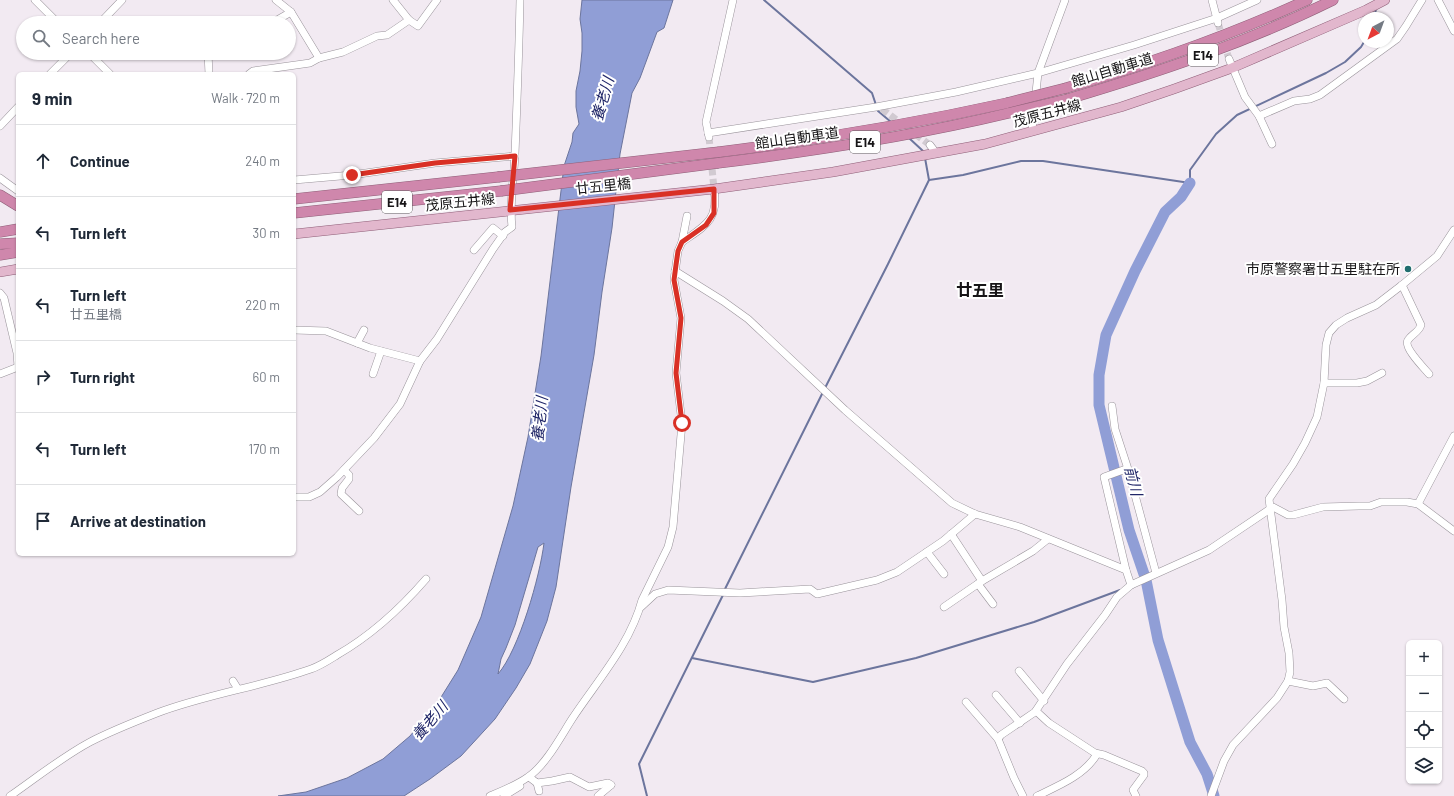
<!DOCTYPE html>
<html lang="en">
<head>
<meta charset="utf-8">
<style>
	:root { --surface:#fff; --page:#f2f2f3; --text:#1f2937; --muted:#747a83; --line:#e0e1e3 }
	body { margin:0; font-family:Barlow,"Noto Sans JP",sans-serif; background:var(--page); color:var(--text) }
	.controls { position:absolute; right:12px; bottom:12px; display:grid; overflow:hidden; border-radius:6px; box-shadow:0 1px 3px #0004 }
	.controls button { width:36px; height:36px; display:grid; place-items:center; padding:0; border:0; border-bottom:1px solid var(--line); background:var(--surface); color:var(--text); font:20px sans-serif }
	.compass { position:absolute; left:1358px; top:12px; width:36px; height:36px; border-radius:50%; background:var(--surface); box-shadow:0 1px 3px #0004; rotate:221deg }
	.stop { position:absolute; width:12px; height:12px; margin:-9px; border:3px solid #d93025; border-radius:50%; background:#fff }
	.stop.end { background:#d93025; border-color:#fff; box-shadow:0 1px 4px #0008 }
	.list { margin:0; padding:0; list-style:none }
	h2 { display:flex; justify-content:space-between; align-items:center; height:52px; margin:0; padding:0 16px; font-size:17px }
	h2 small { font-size:13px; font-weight:400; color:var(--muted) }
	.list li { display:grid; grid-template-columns:26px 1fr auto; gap:12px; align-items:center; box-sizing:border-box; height:72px; padding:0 16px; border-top:1px solid var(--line) }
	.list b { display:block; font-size:15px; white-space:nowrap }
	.list p { margin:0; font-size:13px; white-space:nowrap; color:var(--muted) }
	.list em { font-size:13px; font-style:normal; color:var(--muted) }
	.icon { flex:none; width:22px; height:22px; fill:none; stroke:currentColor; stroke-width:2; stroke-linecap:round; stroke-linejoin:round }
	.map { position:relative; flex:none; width:1454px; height:796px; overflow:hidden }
	.search { position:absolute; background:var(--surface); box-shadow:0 1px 3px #0004; left:16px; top:16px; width:280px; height:44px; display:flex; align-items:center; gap:10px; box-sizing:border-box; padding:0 14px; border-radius:22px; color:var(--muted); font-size:15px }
	.panel { position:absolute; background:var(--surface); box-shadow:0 1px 3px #0004; left:16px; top:72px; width:280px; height:484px; border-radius:6px }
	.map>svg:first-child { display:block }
	.water { fill:#909ed6; stroke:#6c759d; fill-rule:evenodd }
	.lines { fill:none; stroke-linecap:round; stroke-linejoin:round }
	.stream { stroke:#6c759d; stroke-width:2 }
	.river { stroke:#909ed6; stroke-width:11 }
	.minor-tunnel { stroke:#d1cad1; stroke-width:7; stroke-dasharray:7 3.5; stroke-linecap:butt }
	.minor-casing { stroke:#99939a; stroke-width:8 }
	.major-casing { stroke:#8f5f78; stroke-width:10 }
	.highway-casing { stroke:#8f5f78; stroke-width:11 }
	.minor { stroke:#fff; stroke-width:7 }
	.major { stroke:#e2b7cd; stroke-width:9 }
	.highway { stroke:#cf87ac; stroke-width:10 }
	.highway-bridge-casing { stroke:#8f5f78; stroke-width:11; stroke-linecap:butt }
	.highway-bridge { stroke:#cf87ac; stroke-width:10 }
	.route { stroke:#d93025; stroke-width:5 }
	.poi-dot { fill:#216d6f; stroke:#fff; stroke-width:1.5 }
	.labels { text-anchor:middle; stroke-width:4; stroke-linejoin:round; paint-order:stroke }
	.shield { fill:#fff; stroke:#5d5b5d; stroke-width:1 }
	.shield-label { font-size:13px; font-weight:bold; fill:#171517 }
	.street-label { font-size:14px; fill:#171517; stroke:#fff }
	.poi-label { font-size:14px; fill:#171517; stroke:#fff; text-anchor:end }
	.water-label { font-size:15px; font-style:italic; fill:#202668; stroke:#fff }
	.quarter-label { font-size:16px; font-weight:bold; fill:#171517; stroke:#fff }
</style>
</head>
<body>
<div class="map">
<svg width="1454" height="796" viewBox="0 0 1454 796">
	<rect width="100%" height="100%" fill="#f2eaf2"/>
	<!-- water -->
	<path class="water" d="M582,0H673L664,28L657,32L640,78L632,93L620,154L612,228L602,292L594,355L571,487L556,587L547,621L530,664L516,688L495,719L461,756L430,779L404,796H278L306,792L347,778L383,759L410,736L438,702L458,670L481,617L513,506L528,437L541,356L564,166L572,142L573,133L579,124L576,107V91L580,71L582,51V33L580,19ZM544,543C540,576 519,650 498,674L501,659L506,648L515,625L538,547Z"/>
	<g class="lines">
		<!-- stream -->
		<g class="stream">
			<path d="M764,0L872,93L876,105"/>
			<path d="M1374,18L1376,9"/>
			<path d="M877,109L878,111L891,122"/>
			<path d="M909,138L923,151L924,153"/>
			<path d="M929,180L963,175L1021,161H1043L1190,183V170L1216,134L1237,115L1326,73L1345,62L1361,47L1364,42"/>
			<path d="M825,388L888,264L929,180L925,158"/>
			<path d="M724,591L823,392"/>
			<path d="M692,658L813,682L916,658L1034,622L1120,590"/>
			<path d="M647,796L639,764L723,595"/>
		</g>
		<!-- river -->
		<path class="river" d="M1190,183L1181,197L1165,212L1135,271L1106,335L1099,375V405L1129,530L1146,580L1158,640L1190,742L1207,774L1214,796"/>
		<!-- minor-tunnel -->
		<g class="minor-tunnel">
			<path d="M1218,23L1229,59"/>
			<path d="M882,109L930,145"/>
			<path d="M709,137L714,189"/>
		</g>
		<!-- minor casing -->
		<g class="minor-casing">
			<g id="minor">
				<path d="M35,0L58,23"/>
				<path d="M276,0L291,12L319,58"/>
				<path d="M1212,0L1218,23"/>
				<path d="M1438,0L1454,31"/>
				<path d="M409,20L418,26L437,0"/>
				<path d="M100,23L122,0"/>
				<path d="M272,23L291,12"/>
				<path d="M89,53L110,74"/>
				<path d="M209,53H208L209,74"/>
				<path d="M1229,59L1245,97L1259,116L1272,144"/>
				<path d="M50,74L71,53"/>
				<path d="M249,74L253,71L310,63L319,58L343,52L377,36L387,35L409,20L393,0"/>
				<path d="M1259,116L1294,101L1310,99L1320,95L1397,39L1406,26L1422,0"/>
				<path d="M0,126L18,107"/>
				<path d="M1032,131L1038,73L1065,0"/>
				<path d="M708,133L876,107L956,92L1038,73L1134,45L1217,18L1257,0"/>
				<path d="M709,137L706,122L733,0"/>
				<path d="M930,145L936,153"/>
				<path d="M0,178L18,191"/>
				<path d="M294,180L352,175L435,163L515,156"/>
				<path d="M682,242C705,226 719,220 714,189"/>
				<path d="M474,250L493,228L503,236"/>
				<path d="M675,271L723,301L748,319L845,410L952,503L975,514L1020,527L1126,570L1131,585"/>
				<path d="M1402,285L1421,325C1419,332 1412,334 1408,340C1403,347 1424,368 1429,374"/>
				<path d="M0,293L4,298L17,353L18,367"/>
				<path d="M294,330L326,331L370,348L420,361"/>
				<path d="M357,343L364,330"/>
				<path d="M0,374L18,367"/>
				<path d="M373,374L381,351"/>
				<path d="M1324,383H1357L1367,381L1382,373"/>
				<path d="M1112,406L1115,429L1128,469L1156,573"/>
				<path d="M1126,469L1104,477L1126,570"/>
				<path d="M344,470L349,475V479L342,488L341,494L359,511"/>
				<path d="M294,497H309L320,492L337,477L374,438L400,404L420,361L437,339L493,249L505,232L512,227C509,203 514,179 515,154C517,103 519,51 520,0"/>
				<path d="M1418,504L1454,436"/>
				<path d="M951,534L982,581"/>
				<path d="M927,552L944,574"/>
				<path d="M978,584L993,604"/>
				<path d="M641,607L655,594L668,590L740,593L810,589L817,594L877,580L897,572L943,541L975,514"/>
				<path d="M944,607L982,581L1033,551L1048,539"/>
				<path d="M1019,671L1044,701"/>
				<path d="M233,681L238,689"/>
				<path d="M1288,681L1313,686L1327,683L1344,699"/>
				<path d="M996,695L1020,723"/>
				<path d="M966,702L998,739L1014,778L1023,796"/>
				<path d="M1036,711L1049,723L1095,753L1104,755L1142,771L1144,773V775L1133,790L1136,796"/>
				<path d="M998,739L1001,735L1035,712L1067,664L1105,615L1117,597L1131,585L1209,550L1273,507L1288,515H1293L1323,507L1359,506H1370L1381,502H1407L1418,504L1454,531"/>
				<path d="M529,777L537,783L552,781L570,777L589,787L608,783L611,785"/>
				<path d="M537,783L539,791"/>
				<path d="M10,796C36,778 62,757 90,742C111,731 134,722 157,713C207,694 260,687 311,669C320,666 329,660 337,655C372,635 400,609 426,579"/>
				<path d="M490,796C502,791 517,785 528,777C546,765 561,736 572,719C597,681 630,645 642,600L668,547L673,527L682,423L676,373L681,318L674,280L678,251L682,242L687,216"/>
				<path d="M504,796L520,786"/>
				<path d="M598,796L611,785"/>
				<path d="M1037,796C1058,786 1085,775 1097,754"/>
				<path d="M1211,796L1224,761L1233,745L1277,698L1288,681L1290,672L1289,653L1284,627L1282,600L1269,499L1293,464L1305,443L1317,417L1324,383L1326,345L1329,333L1336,325L1347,318L1376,305L1402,285L1437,256L1454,230"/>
			</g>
		</g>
		<!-- major casing -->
		<g class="major-casing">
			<g id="major">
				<path d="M294,234L714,189L833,172L985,144L1121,107L1174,89L1232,68L1366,10L1385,0"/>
				<path d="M0,272L18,269"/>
			</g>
		</g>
		<!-- highway casing -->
		<g class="highway-casing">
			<g id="highway">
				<path d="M1066,88C1149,64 1229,36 1307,0"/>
				<path d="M1068,99C1159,72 1248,42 1333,0"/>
				<path d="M719,152C816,140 912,124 1007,103"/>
				<path d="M718,163C816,151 913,136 1009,113"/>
				<path d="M0,195L18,206"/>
				<path d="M294,199L498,177"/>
				<path d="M294,213L501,191"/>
				<path d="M0,232L18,229"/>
				<path d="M0,244L18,243"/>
				<path d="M0,255L18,252"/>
			</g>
		</g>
		<!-- minor -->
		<use href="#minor" class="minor"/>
		<!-- major -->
		<use href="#major" class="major"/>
		<!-- highway -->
		<use href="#highway" class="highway"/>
		<!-- highway-bridge casing -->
		<g class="highway-bridge-casing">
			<g id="highway-bridge">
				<path d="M1007,103L1066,88"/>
				<path d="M1009,113L1068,99"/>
				<path d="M498,177L719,152"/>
				<path d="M501,191L718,163"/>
			</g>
		</g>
		<!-- highway-bridge -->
		<use href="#highway-bridge" class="highway-bridge"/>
	</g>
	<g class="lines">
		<!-- route -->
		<path class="route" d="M352,175L435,163L515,156L510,210L714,189V213L706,225L682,242L678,251L676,265L674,280L681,318L676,373L682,423"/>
	</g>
	<!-- markers -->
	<circle class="poi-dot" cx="1408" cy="269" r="4"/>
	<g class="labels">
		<!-- shield labels -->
		<g class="shield">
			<rect x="1188" y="44" width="30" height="22" rx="3"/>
			<rect x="850" y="131" width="30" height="22" rx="3"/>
			<rect x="382" y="191" width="30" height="22" rx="3"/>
		</g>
		<g class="shield-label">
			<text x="1203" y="60">E14</text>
			<text x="865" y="147">E14</text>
			<text x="397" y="207">E14</text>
		</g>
		<!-- street labels -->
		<g class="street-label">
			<text transform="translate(1112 70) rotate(-17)" y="5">館山自動車道</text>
			<text transform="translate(1047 113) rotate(-15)" y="5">茂原五井線</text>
			<text transform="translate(797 138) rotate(-8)" y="5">館山自動車道</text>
			<text transform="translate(603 186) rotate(-6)" y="5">廿五里橋</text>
			<text transform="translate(460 202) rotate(-6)" y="5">茂原五井線</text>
		</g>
		<!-- poi labels -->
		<g class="poi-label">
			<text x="1400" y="274">市原警察署廿五里駐在所</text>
		</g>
		<!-- water labels -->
		<g class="water-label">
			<text transform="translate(603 99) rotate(-74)" y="5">養老川</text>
			<text transform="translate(540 419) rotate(-84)" y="5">養老川</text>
			<text transform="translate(1133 481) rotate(76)" y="5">前川</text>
			<text transform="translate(430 721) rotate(-49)" y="5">養老川</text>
		</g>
		<!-- quarter labels -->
		<g class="quarter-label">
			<text x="980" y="296">廿五里</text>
		</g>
	</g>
</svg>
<div class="controls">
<button>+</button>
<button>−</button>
<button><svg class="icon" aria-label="locate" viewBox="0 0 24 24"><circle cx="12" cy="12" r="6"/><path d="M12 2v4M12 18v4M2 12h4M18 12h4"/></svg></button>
<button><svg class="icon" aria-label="layers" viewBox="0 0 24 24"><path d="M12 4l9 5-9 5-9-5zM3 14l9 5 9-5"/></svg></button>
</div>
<svg class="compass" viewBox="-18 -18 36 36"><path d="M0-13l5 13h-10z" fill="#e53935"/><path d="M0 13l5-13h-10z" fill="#747a83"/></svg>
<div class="stop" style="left:682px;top:423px"></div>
<div class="stop end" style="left:352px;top:175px"></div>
<div class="search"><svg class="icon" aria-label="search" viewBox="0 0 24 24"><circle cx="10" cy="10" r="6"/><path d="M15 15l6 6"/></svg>Search here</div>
<section class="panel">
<h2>9 min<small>Walk · 720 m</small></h2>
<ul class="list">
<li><svg class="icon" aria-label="ahead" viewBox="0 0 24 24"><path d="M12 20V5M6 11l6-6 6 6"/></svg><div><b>Continue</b></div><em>240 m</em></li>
<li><svg class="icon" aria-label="left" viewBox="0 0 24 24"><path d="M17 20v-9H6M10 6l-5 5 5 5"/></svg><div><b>Turn left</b></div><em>30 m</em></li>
<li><svg class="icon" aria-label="left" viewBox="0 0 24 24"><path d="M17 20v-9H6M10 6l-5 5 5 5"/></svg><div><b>Turn left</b><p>廿五里橋</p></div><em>220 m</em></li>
<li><svg class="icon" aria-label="right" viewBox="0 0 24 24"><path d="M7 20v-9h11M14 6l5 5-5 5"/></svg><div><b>Turn right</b></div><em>60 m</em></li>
<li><svg class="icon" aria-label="left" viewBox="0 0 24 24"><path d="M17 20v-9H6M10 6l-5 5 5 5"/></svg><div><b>Turn left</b></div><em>170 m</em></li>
<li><svg class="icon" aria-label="arrive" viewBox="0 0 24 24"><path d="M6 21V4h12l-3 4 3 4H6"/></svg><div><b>Arrive at destination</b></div></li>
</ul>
</section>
</div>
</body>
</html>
